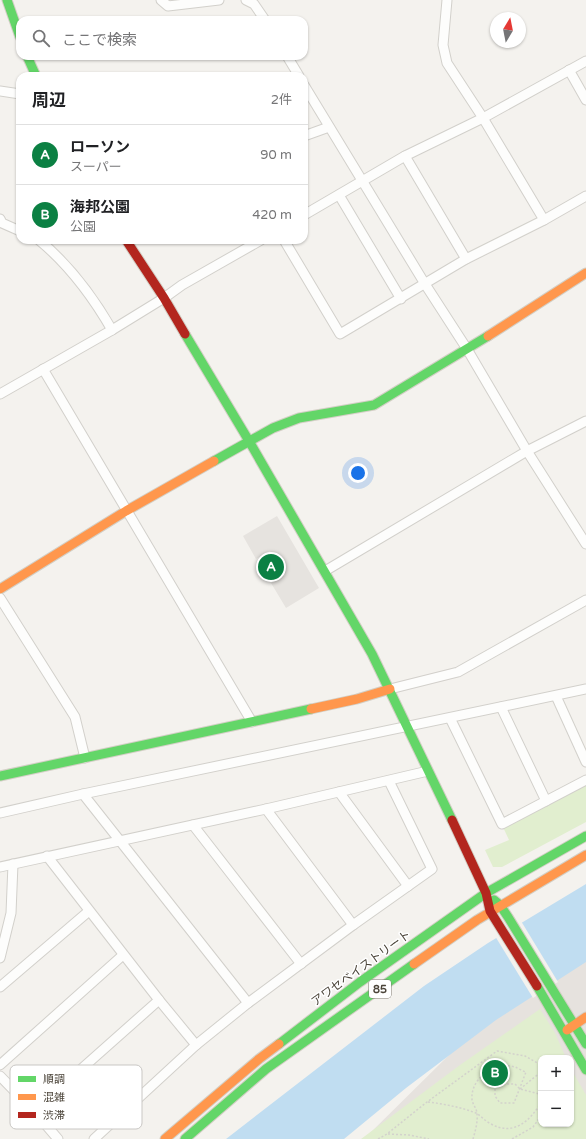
<!DOCTYPE html>
<html lang="ja">
<head>
<meta charset="utf-8">
<style>
	:root { --surface:#fff; --page:#f6f6f6; --text:#202124; --muted:#757577; --line:#e0e0e0; --accent:#0b8043 }
	body { margin:0; font-family:"Varela Round","Noto Sans JP",sans-serif; background:var(--page); color:var(--text) }
	.controls { position:absolute; right:12px; bottom:12px; display:grid; overflow:hidden; border-radius:8px; box-shadow:0 1px 3px #0004 }
	.controls button { width:36px; height:36px; display:grid; place-items:center; padding:0; border:0; border-bottom:1px solid var(--line); background:var(--surface); color:var(--text); font:20px sans-serif }
	.compass { position:absolute; left:490px; top:12px; width:36px; height:36px; border-radius:50%; background:var(--surface); box-shadow:0 1px 3px #0004; rotate:10deg }
	.you { position:absolute; left:358px; top:473px; width:14px; height:14px; margin:-10px; border:3px solid #fff; border-radius:50%; background:#1a73e8; box-shadow:0 0 0 6px #1a73e833 }
	.badge { display:grid; place-items:center; width:26px; height:26px; border-radius:50%; background:var(--accent); color:#fff; font-size:13px; font-weight:700 }
	.pin { position:absolute; translate:-50% -50%; border:2px solid #fff; box-shadow:0 1px 4px #0006 }
	.list { margin:0; padding:0; list-style:none }
	h2 { display:flex; justify-content:space-between; align-items:center; height:52px; margin:0; padding:0 16px; font-size:17px }
	h2 small { font-size:13px; font-weight:400; color:var(--muted) }
	.list li { display:grid; grid-template-columns:26px 1fr auto; gap:12px; align-items:center; box-sizing:border-box; height:60px; padding:0 16px; border-top:1px solid var(--line) }
	.list b { display:block; font-size:15px; white-space:nowrap }
	.list p { margin:0; font-size:13px; white-space:nowrap; color:var(--muted) }
	.list em { font-size:13px; font-style:normal; color:var(--muted) }
	.icon { flex:none; width:22px; height:22px; fill:none; stroke:currentColor; stroke-width:2; stroke-linecap:round; stroke-linejoin:round }
	.map { position:relative; flex:none; width:586px; height:1139px; overflow:hidden }
	.search { position:absolute; background:var(--surface); box-shadow:0 1px 3px #0004; left:16px; top:16px; width:292px; height:44px; display:flex; align-items:center; gap:10px; box-sizing:border-box; padding:0 14px; border-radius:12px; color:var(--muted); font-size:15px }
	.panel { position:absolute; background:var(--surface); box-shadow:0 1px 3px #0004; left:16px; top:72px; width:292px; height:172px; border-radius:12px }
	.map>svg:first-child { display:block }
	.industrial { fill:#e6e2de; fill-rule:evenodd }
	.green { fill:#e1eecf }
	.parking { fill:#e6e3df }
	.water { fill:#c0ddf1 }
	.pier { fill:#f4f2ee }
	.lines { fill:none; stroke-linecap:round; stroke-linejoin:round }
	.street-casing { stroke:#d2d0cb; stroke-width:11 }
	.fast-casing { stroke:#d3cfc5; stroke-width:11 }
	.slow-casing { stroke:#d3cfc5; stroke-width:11 }
	.jam-casing { stroke:#d3cfc5; stroke-width:11 }
	.path { stroke:#d3d2cc; stroke-width:1.5; stroke-dasharray:2 2; stroke-linecap:butt }
	.street { stroke:#fdfdfc; stroke-width:9 }
	.fast { stroke:#63d668; stroke-width:9 }
	.slow { stroke:#ff974d; stroke-width:9 }
	.jam { stroke:#b3261e; stroke-width:9 }
	.labels { text-anchor:middle; stroke-width:3; stroke-linejoin:round; paint-order:stroke }
	.shield { fill:#fff; stroke:#817c74; stroke-width:1 }
	.shield-label { font-size:11px; font-weight:bold; fill:#4b4439 }
	.street-label { font-size:12px; fill:#4b4439; stroke:#fff }
	.key { fill:#fff; stroke:#c9c7c4; stroke-width:1 }
	.key-label { font-size:11px; fill:#4b4439 }
</style>
</head>
<body>
<div class="map">
<svg width="586" height="1139" viewBox="0 0 586 1139">
	<rect width="100%" height="100%" fill="#f4f2ee"/>
	<!-- industrial -->
	<path class="industrial" d="M586,950V1139H364L530,975ZM541,1058H571V1124H541Z"/>
	<!-- green -->
	<g class="green">
		<path d="M586,781V822L502,867H493L485,850L509,840L502,825Z"/>
		<path d="M540,1009L555,1033L566,1058H541V1124H571V1069L586,1095V1139H361L460,1065Z"/>
	</g>
	<!-- parking -->
	<path class="parking" d="M277,516L319,588L286,608L271,583L285,575L270,551L256,559L243,536Z"/>
	<!-- water -->
	<path class="water" d="M586,884V962L496,1020L406,1088L344,1139H226L424,986L488,943Z"/>
	<!-- pier -->
	<path class="pier" d="M521,921L558,982L533,998L495,936Z"/>
	<g class="lines">
		<!-- street casing -->
		<g class="street-casing">
			<g id="street">
				<path d="M161,0L168,6L219,0"/>
				<path d="M246,0L254,4L265,20"/>
				<path d="M447,0L443,45L447,63L483,118L544,220"/>
				<path d="M287,56L299,76"/>
				<path d="M569,70L586,100"/>
				<path d="M304,85L425,284L467,349L527,451L586,544"/>
				<path d="M0,91L20,94"/>
				<path d="M304,136L329,127"/>
				<path d="M405,156L466,259"/>
				<path d="M339,195L401,299"/>
				<path d="M304,215L405,156L483,118L586,61"/>
				<path d="M0,219L2,223L20,231"/>
				<path d="M39,240C68,264 93,297 112,330"/>
				<path d="M284,240L340,334L466,259L544,220L586,196"/>
				<path d="M43,369L252,722"/>
				<path d="M0,394L112,330L164,298L182,285L261,240"/>
				<path d="M325,571L527,451L586,421"/>
				<path d="M0,598L75,717L85,758"/>
				<path d="M390,689L458,672L586,600"/>
				<path d="M556,696L586,762"/>
				<path d="M501,707L546,801"/>
				<path d="M450,718L502,824L586,780"/>
				<path d="M339,792L408,886"/>
				<path d="M83,794L248,1003"/>
				<path d="M266,809L353,925"/>
				<path d="M0,813L83,794L586,689"/>
				<path d="M193,825L301,964"/>
				<path d="M47,856L159,1000L196,1045"/>
				<path d="M0,867L266,809L428,771"/>
				<path d="M0,958L11,913L13,864"/>
				<path d="M0,987L89,911"/>
				<path d="M0,1065L123,955"/>
				<path d="M0,1076L34,1111L58,1139"/>
				<path d="M34,1111L159,1000"/>
				<path d="M94,1139L196,1045L248,1003L353,925L432,869L389,781"/>
			</g>
		</g>
		<!-- fast casing -->
		<g class="fast-casing">
			<g id="fast">
				<path d="M7,0L20,37"/>
				<path d="M27,56L36,76"/>
				<path d="M185,334L249,441L372,654L452,820"/>
				<path d="M214,461L273,428L299,418L374,405L488,336"/>
				<path d="M0,776L311,709"/>
				<path d="M494,900L500,905L508,917L586,1044"/>
				<path d="M537,986L586,1070"/>
				<path d="M279,1044L360,982L486,893L586,836"/>
				<path d="M185,1139L266,1069L414,964"/>
			</g>
		</g>
		<!-- slow casing -->
		<g class="slow-casing">
			<g id="slow">
				<path d="M488,336L586,273"/>
				<path d="M0,589L126,511L214,461"/>
				<path d="M311,709L357,699L390,689"/>
				<path d="M414,964L477,920L586,855"/>
				<path d="M567,1030L586,1017"/>
				<path d="M165,1139L259,1059L279,1044"/>
			</g>
		</g>
		<!-- jam casing -->
		<g class="jam-casing">
			<g id="jam">
				<path d="M126,240L164,298L185,334"/>
				<path d="M452,820L486,893L490,911L537,986"/>
			</g>
		</g>
		<!-- path -->
		<g class="path">
			<path d="M520,1089L541,1072"/>
			<path d="M428,1102C444,1104 460,1107 476,1113C481,1116 485,1121 491,1124C513,1136 529,1122 541,1103"/>
			<path d="M388,1134L409,1135L429,1139"/>
			<path d="M378,1139L387,1134L427,1102L497,1051L525,1056L541,1065"/>
			<path d="M473,1139C475,1132 478,1122 477,1114C477,1109 473,1105 472,1100C470,1078 495,1061 515,1067C518,1068 522,1071 526,1072L514,1103H500L495,1096V1089L501,1084H515L520,1089L539,1094L541,1096"/>
			<path d="M512,1139L533,1127L541,1116"/>
		</g>
		<!-- street -->
		<use href="#street" class="street"/>
		<!-- fast -->
		<use href="#fast" class="fast"/>
		<!-- slow -->
		<use href="#slow" class="slow"/>
		<!-- jam -->
		<use href="#jam" class="jam"/>
	</g>
	<g class="labels">
		<!-- shield labels -->
		<rect class="shield" x="369" y="980" width="22" height="18" rx="3"/>
		<g class="shield-label">
			<text x="380" y="993">85</text>
		</g>
		<!-- street labels -->
		<g class="street-label">
			<text transform="translate(361 968) rotate(-36)" y="4">アワセベイストリート</text>
		</g>
	</g>
	<!-- legend -->
	<rect x="10" y="1065" width="132" height="64" rx="6" class="key"/>
	<rect x="18" y="1076" width="18" height="6" fill="#63d668"/>
	<rect x="18" y="1094" width="18" height="6" fill="#ff974d"/>
	<rect x="18" y="1112" width="18" height="6" fill="#b3261e"/>
	<g class="key-label">
		<text x="43" y="1083">順調</text>
		<text x="43" y="1101">混雑</text>
		<text x="43" y="1119">渋滞</text>
	</g>
</svg>
<div class="controls">
<button>+</button>
<button>−</button>
</div>
<svg class="compass" viewBox="-18 -18 36 36"><path d="M0-13l5 13h-10z" fill="#e53935"/><path d="M0 13l5-13h-10z" fill="#757577"/></svg>
<div class="you"></div>
<div class="pin badge" style="left:271px;top:567px">A</div>
<div class="pin badge" style="left:495px;top:1073px">B</div>
<div class="search"><svg class="icon" aria-label="search" viewBox="0 0 24 24"><circle cx="10" cy="10" r="6"/><path d="M15 15l6 6"/></svg>ここで検索</div>
<section class="panel">
<h2>周辺<small>2件</small></h2>
<ul class="list">
<li><span class="badge">A</span><div><b>ローソン</b><p>スーパー</p></div><em>90 m</em></li>
<li><span class="badge">B</span><div><b>海邦公園</b><p>公園</p></div><em>420 m</em></li>
</ul>
</section>
</div>
</body>
</html>
